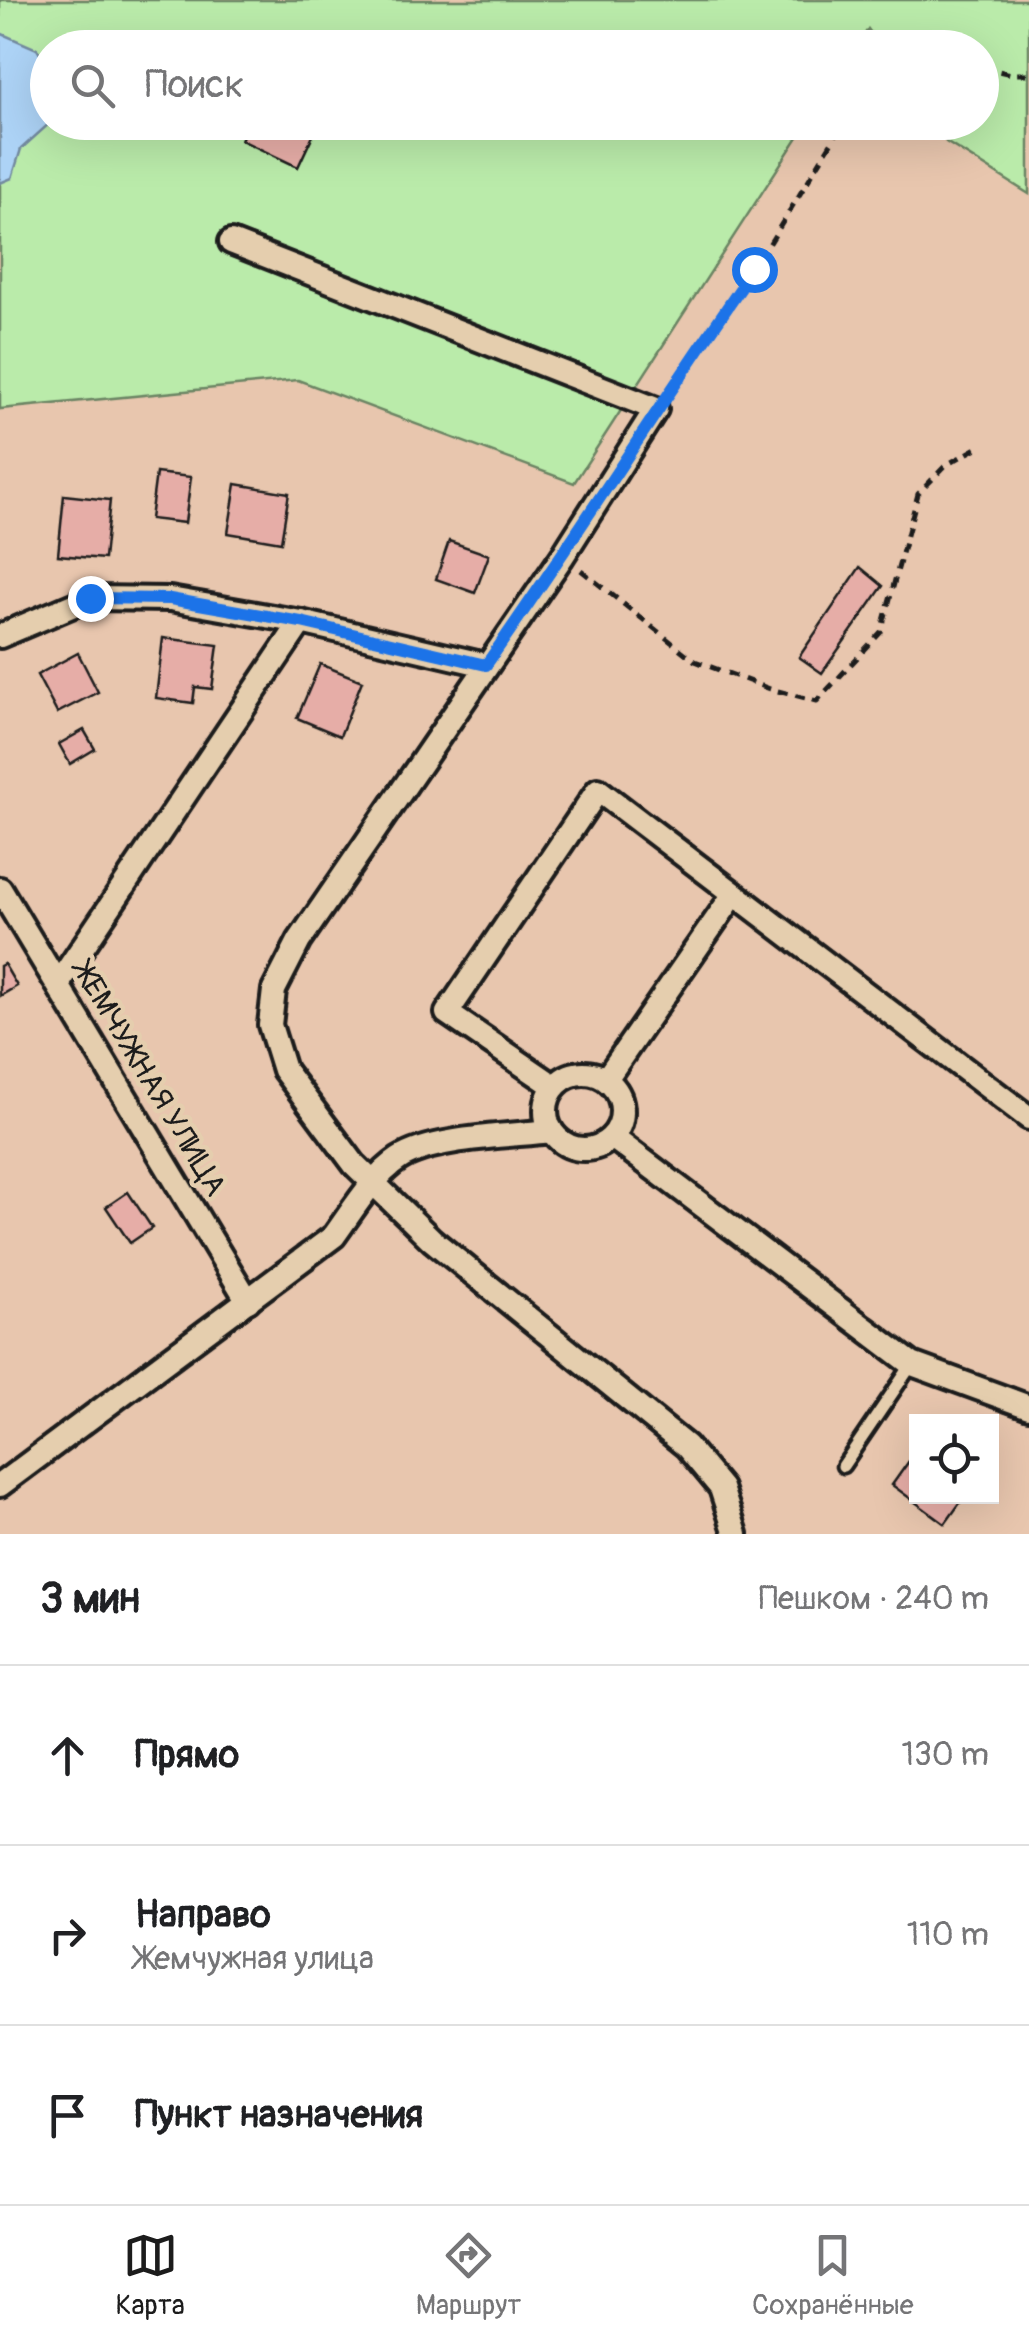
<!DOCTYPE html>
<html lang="ru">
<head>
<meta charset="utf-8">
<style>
	:root { --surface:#fff; --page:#f6f6f6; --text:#202124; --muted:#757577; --line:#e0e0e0; --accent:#1c1c1c }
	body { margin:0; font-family:Pangolin,sans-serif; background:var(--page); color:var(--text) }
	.controls { position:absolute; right:30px; bottom:30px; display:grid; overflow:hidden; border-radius:0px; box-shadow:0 10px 40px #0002 }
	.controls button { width:90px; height:90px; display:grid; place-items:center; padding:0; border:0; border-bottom:2px solid var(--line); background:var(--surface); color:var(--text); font:50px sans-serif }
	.stop { position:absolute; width:30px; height:30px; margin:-22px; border:8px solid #1a73e8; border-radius:50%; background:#fff }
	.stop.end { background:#1a73e8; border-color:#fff; box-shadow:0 2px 10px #0008 }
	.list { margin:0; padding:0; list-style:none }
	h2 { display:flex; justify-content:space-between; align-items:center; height:130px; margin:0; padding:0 40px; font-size:42px }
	h2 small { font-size:32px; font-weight:400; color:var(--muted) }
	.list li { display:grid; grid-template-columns:65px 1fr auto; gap:30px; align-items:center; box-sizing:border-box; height:180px; padding:0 40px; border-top:2px solid var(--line) }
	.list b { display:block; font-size:38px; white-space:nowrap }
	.list p { margin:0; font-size:32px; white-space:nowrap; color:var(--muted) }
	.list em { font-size:32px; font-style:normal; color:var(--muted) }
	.icon { flex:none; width:55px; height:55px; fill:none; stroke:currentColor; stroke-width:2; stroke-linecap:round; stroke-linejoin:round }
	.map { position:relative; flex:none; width:1029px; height:1534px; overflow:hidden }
	.search { position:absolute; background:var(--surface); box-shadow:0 10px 40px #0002; left:30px; right:30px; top:30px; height:110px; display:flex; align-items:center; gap:25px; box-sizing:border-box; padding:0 35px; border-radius:55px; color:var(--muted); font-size:38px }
	.sheet { height:670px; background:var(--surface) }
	nav { display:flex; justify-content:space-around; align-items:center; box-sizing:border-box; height:140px; border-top:2px solid var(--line); background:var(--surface); font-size:28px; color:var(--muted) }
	nav a { display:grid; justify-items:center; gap:5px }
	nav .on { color:var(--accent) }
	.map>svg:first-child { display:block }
	.green { fill:#baebaa; stroke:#6b8463; stroke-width:2.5 }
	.water { fill:#add3f6; stroke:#738a9f; stroke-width:2.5 }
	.building { fill:#e6ada7; stroke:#1c1c1c; stroke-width:2.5 }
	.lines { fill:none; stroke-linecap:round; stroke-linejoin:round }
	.lane-casing { stroke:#1c1c1c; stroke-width:19 }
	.street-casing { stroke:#1c1c1c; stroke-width:30 }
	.path { stroke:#1c1c1c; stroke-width:5; stroke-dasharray:10 8; stroke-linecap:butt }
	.lane { stroke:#e5ceae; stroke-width:11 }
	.street { stroke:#e5ceae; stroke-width:22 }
	.route { stroke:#1a73e8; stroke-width:12 }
	.labels { text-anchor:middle; stroke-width:9; stroke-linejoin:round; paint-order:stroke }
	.street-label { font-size:30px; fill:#1c1c1c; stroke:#e5ceae }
</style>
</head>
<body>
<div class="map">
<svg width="1029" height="1534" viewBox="0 0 1029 1534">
	<rect width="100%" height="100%" fill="#e8c6ae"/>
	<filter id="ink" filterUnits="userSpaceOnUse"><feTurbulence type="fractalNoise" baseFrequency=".01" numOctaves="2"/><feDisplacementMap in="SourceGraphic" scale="20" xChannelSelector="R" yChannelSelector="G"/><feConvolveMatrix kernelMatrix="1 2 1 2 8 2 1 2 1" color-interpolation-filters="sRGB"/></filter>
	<g filter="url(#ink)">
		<!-- green -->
		<path class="green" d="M0,0H1029V194L946,142L933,123L982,122V48L881,47L868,29L856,48H48V122L807,123L574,483L298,380L0,409Z"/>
		<!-- water -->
		<path class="water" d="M0,33L37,49L47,65L50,123L21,149L12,178L0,183Z"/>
		<!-- building -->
		<g class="building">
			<path d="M249,122H319L298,167L241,140Z"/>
			<path d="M156,473L191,477L185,523L150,519Z"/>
			<path d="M236,484L289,493L281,542L228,533Z"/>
			<path d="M64,495L110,500L104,559L58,555Z"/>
			<path d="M449,541L489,555L475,593L436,579Z"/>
			<path d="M860,567L883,586L822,673L799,657Z"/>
			<path d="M163,638L218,645L212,689L195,687L193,703L156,698Z"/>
			<path d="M78,653L98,692L57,713L37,675Z"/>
			<path d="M320,664L362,681L340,736L297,718Z"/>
			<path d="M84,730L95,749L70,764L59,744Z"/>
			<path d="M4,964L17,986L0,996V966Z"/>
			<path d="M128,1192L152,1228L130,1243L106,1207Z"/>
			<path d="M914,1454L916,1456V1496H965L945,1524L892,1485Z"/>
		</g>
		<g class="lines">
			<!-- lane casing -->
			<g class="lane-casing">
				<path id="lane" d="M843,1466L912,1364"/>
			</g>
			<!-- street casing -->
			<g class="street-casing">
				<g id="street">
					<path d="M231,242L656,409L562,557L299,941L274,990L270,1025L284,1070L354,1164L432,1240L686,1446L721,1488L736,1534"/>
					<path d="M0,636L90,598L170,599L301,622L486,665"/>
					<path d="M0,889L248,1301"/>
					<path d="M58,984L301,622"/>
					<circle cx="584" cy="1111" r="38"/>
					<path d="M606,1079L734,894"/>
					<path d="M554,1086L447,1013L598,790L1029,1118"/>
					<path d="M612,1137L912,1364L1029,1407"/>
					<path d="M0,1485L334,1236C353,1210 372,1177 399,1159C433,1137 511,1136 551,1131"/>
				</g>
			</g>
			<!-- path -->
			<g class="path">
				<path d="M982,67L1011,74H1029"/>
				<path d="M668,392L754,269L844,122"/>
				<path d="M581,570L695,661L770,689L817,701L881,632L918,494L946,465L977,448"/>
			</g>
			<!-- lane -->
			<use href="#lane" class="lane"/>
			<!-- street -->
			<use href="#street" class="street"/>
		</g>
	</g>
	<g class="lines" filter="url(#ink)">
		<!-- route -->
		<path class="route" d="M90,598L170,599L301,622L486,665C578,535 662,400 754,269"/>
	</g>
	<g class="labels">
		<!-- street labels -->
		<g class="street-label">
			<text transform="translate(150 1079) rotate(59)" y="10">ЖЕМЧУЖНАЯ УЛИЦА</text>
		</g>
	</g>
</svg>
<div class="controls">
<button><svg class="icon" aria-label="locate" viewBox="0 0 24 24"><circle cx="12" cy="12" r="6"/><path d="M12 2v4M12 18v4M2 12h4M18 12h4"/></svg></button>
</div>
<div class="stop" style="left:754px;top:269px"></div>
<div class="stop end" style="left:90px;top:598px"></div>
<div class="search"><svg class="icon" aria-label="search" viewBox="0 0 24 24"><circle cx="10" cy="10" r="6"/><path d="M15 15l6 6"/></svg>Поиск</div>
</div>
<section class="sheet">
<h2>3 мин<small>Пешком · 240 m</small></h2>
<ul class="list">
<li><svg class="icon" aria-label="ahead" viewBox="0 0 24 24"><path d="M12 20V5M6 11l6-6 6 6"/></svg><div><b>Прямо</b></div><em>130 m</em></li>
<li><svg class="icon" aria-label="right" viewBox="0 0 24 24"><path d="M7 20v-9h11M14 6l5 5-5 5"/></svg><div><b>Направо</b><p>Жемчужная улица</p></div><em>110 m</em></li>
<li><svg class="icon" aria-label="arrive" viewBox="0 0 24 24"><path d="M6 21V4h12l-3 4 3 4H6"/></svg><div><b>Пункт назначения</b></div></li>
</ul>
</section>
<nav>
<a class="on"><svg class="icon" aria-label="map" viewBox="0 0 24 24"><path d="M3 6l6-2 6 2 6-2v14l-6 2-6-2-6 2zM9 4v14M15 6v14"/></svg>Карта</a>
<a><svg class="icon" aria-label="directions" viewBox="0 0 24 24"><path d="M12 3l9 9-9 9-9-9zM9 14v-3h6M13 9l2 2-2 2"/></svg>Маршрут</a>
<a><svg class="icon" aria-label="saved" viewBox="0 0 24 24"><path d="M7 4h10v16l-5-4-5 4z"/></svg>Сохранённые</a>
</nav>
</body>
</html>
